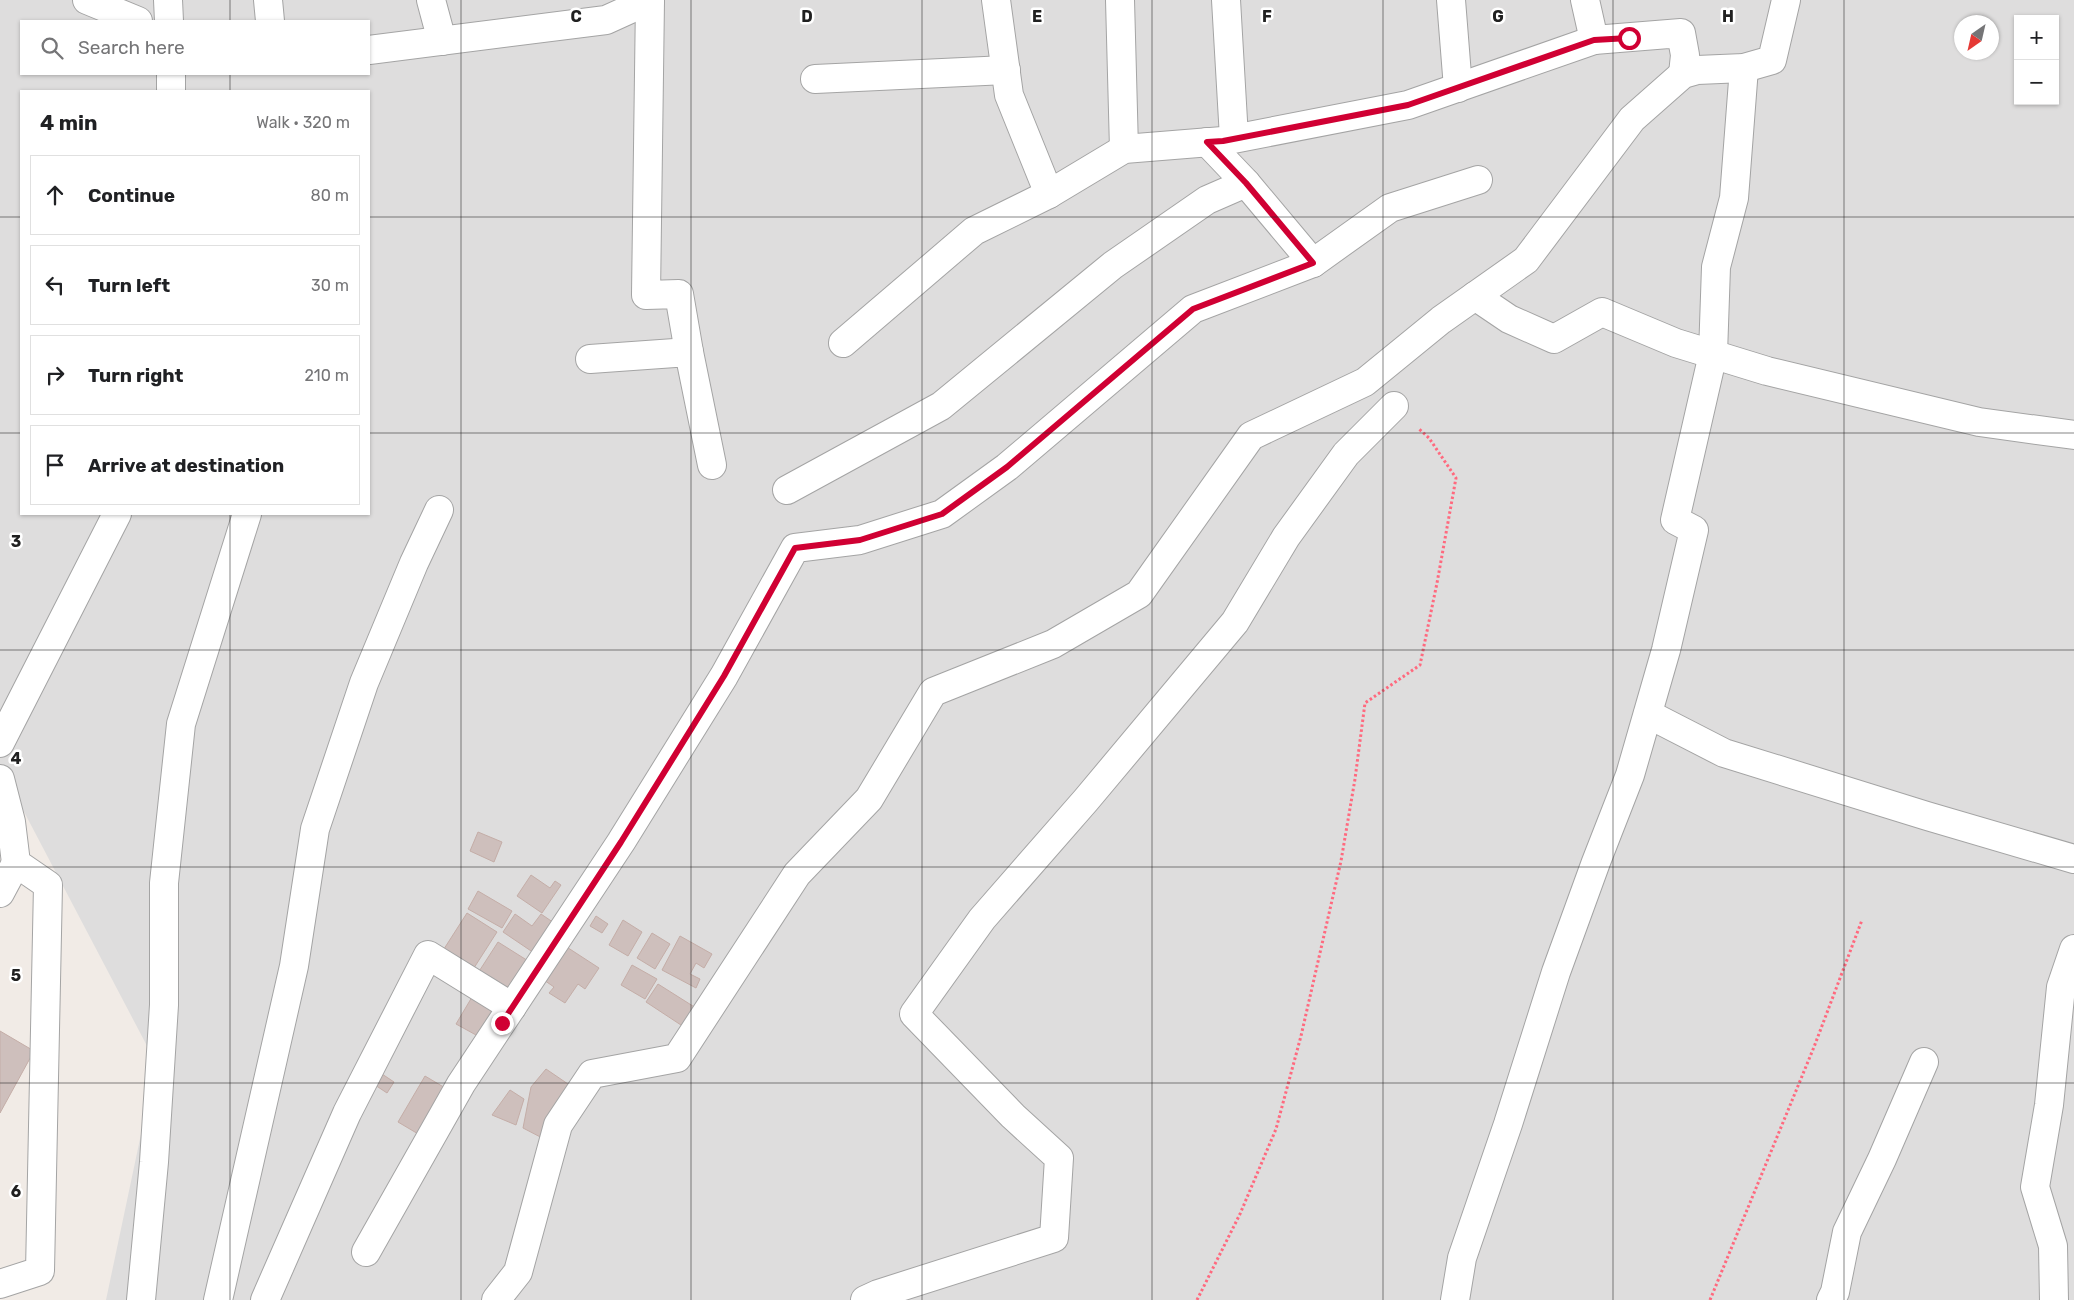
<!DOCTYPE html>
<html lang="en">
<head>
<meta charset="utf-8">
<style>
	:root { --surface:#fff; --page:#f2f2f2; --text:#202124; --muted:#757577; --line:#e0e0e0 }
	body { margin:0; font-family:Rubik,sans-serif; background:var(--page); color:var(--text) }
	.controls { position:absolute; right:15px; top:15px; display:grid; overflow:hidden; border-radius:0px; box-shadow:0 1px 4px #0004 }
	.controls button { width:45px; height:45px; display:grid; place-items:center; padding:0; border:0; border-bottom:1px solid var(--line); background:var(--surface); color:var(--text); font:25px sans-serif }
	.compass { position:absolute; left:1954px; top:15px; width:45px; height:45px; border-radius:50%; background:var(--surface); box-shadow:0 1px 4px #0004; rotate:214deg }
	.stop { position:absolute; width:15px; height:15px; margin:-11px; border:4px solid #d00033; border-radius:50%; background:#fff }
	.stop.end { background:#d00033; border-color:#fff; box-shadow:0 1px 5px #0008 }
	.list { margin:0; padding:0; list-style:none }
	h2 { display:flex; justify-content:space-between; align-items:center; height:65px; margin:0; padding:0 20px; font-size:21px }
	h2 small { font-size:16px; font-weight:400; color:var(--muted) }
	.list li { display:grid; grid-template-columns:32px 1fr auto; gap:15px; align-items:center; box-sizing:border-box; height:80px; margin:0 10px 10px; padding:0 10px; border:1px solid var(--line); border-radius:0px }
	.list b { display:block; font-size:19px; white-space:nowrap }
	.list em { font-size:16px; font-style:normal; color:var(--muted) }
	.icon { flex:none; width:28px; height:28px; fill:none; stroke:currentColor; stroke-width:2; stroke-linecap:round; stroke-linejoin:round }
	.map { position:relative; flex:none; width:2074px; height:1300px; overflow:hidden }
	.search { position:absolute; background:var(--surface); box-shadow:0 1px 4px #0004; left:20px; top:20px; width:350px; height:55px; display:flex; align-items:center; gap:12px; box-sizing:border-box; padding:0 18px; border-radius:0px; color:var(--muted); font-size:19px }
	.panel { position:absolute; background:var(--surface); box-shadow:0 1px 4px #0004; left:20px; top:90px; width:350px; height:425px; border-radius:0px }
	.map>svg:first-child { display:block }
	.residential { fill:#dedddd; fill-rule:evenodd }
	.building { fill:#cebfbc; stroke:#c4ada7 }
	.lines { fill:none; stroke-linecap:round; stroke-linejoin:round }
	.minor-casing { stroke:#a4a4a4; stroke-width:30 }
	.path { stroke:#ff697e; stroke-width:3; stroke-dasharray:2.5 2.5; stroke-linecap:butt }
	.minor { stroke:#fff; stroke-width:28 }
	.route { stroke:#d00033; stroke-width:6 }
	.grid { fill:none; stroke:#202020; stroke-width:1; stroke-opacity:0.55 }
	.grid-label { font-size:16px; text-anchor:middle; font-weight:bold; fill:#202020; stroke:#fff; stroke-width:5; stroke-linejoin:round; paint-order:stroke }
</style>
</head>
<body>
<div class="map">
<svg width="2074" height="1300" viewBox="0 0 2074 1300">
	<rect width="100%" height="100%" fill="#f1ebe6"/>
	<!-- residential -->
	<path class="residential" d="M0,0H2074V1300H106L156,1063L0,766ZM2018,19H2055V101H2018ZM21,21H369V74H21ZM1962,22H1992V52H1962ZM21,91H369V514H21Z"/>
	<!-- building -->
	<g class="building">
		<path d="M478,832L502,842L494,862L470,851Z"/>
		<path d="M531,875L550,888L555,881L561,885L542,913L517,896Z"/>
		<path d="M478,891L512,911L502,928L468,909Z"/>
		<path d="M467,913L497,932L472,971L442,952Z"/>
		<path d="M515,914L532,926L541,914L560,927L540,957L503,932Z"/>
		<path d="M596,916L608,924L602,933L590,926Z"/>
		<path d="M623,920L642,932L628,956L609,945Z"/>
		<path d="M652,933L670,944L655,969L637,958Z"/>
		<path d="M680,936L712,954L704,968L696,963L690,974L700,979L696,988L662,970Z"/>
		<path d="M498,942L533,964L510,998L476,976Z"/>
		<path d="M559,942L599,968L585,989L578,984L565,1003L549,993L554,987L541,978Z"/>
		<path d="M632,965L657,979L645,999L621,985Z"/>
		<path d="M658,984L696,1008L684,1027L646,1002Z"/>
		<path d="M475,992L505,1010L487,1041L456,1024Z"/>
		<path d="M0,1031L34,1051L0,1113Z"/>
		<path d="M546,1069L568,1084L550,1142L523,1128L531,1087Z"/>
		<path d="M379,1072L394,1082L387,1093L372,1083Z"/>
		<path d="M425,1076L452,1092L425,1138L398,1122Z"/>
		<path d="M510,1090L524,1099L516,1125L492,1115Z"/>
	</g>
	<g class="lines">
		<!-- minor casing -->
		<g class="minor-casing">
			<g id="minor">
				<path d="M87,0L138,21"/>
				<path d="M168,0L169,21"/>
				<path d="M268,0L270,21"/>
				<path d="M431,0L442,41"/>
				<path d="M650,0L646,295L679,294L689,352"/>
				<path d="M996,0L1009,95L1049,194"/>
				<path d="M1120,0L1124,149"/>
				<path d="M1226,0L1234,138"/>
				<path d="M1451,0L1458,88"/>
				<path d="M1585,0L1594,40L1681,33L1685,55L1683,74"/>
				<path d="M369,50L606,20L650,0"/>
				<path d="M171,74V91"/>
				<path d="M815,79L1006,70"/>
				<path d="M1207,142L1246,183L1313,263"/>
				<path d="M1475,296L1509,319L1554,339L1602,312L1676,343L1767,371L1979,422L2074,435"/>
				<path d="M843,343L974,231L1049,194L1124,149L1223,141L1408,105L1594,40"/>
				<path d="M590,359L689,352L712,465"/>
				<path d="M787,490L941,406L1113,265L1207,200L1246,183"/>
				<path d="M1648,714L1724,753L1927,816L2074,859"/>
				<path d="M0,743L117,514"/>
				<path d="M0,779L11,822L16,863L48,885L40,1271L0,1284"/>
				<path d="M0,893L16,863"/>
				<path d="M366,1252L461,1084L621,842L724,676L795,548L860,540L942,514L1007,467L1193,309L1313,263L1390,208L1478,180"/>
				<path d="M141,1300L154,1162L164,1005V883L181,724L247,514"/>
				<path d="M218,1300L294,966L315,829L364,683L414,563L439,510"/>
				<path d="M265,1300L347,1113L428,955L512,1007"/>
				<path d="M496,1300L518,1272L558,1125L592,1074L677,1058L797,874L869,799L933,692L1053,644L1139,594L1251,436L1365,382L1441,320L1526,260L1632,119L1683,74L1697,70L1744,68L1772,60L1786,0"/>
				<path d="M865,1300L878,1294L1054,1238L1059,1158L1013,1116L914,1014L982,919L1086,800L1235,622L1286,537L1346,454L1394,406"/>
				<path d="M1455,1300L1462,1258L1508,1124L1556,972L1596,862L1630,775L1666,650L1694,530L1675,520L1713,354L1716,267L1734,198L1744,68"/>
				<path d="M1831,1300L1835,1292L1847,1232L1882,1159L1924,1062"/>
				<path d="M2054,1300L2053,1246L2035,1187L2049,1105L2061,987L2074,949"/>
			</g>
		</g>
		<!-- path -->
		<g class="path">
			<path d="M1197,1300L1240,1214L1276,1129L1301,1036L1341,861L1355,779L1365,703L1420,665L1437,583L1456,478L1429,438L1418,428"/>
			<path d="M1710,1300L1814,1047L1862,920"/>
		</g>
		<!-- minor -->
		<use href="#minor" class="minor"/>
	</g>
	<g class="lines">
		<!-- route -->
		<path class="route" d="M502,1023L621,842L724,676L795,548L860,540L942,514L1007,467L1193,309L1313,263L1246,183L1207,142L1223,141L1408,105L1594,40L1629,38"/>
	</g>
	<!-- grid -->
	<path class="grid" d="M230,0V21M461,0V1300M691,0V1300M922,0V1300M1152,0V1300M1383,0V1300M1613,0V1300M1844,0V1300M230,74V91M0,217H21M369,217H2074M0,433H21M369,433H2074M230,514V1300M0,650H2074M0,867H2074M0,1083H2074"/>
	<g class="grid-label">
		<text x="576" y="22">C</text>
		<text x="807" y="22">D</text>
		<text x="1037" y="22">E</text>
		<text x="1267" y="22">F</text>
		<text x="1498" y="22">G</text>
		<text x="1728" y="22">H</text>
		<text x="16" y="547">3</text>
		<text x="16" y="764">4</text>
		<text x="16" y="981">5</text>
		<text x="16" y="1197">6</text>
	</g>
</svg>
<div class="controls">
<button>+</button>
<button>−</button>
</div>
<svg class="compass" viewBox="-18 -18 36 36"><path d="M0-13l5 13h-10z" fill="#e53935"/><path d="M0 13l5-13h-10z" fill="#757577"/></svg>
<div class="stop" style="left:1629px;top:38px"></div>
<div class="stop end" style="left:502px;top:1023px"></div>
<div class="search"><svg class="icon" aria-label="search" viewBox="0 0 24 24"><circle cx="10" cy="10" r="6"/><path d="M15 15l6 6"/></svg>Search here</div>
<section class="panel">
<h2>4 min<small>Walk · 320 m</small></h2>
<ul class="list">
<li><svg class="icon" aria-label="ahead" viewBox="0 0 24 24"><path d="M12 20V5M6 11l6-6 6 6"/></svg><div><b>Continue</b></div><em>80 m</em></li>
<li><svg class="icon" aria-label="left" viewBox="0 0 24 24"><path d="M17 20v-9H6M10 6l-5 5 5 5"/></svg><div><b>Turn left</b></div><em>30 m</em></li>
<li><svg class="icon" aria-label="right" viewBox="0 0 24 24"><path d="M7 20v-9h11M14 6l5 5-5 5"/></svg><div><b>Turn right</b></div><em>210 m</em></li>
<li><svg class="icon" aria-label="arrive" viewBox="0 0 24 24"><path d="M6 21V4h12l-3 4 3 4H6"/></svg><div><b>Arrive at destination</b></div></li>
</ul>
</section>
</div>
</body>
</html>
